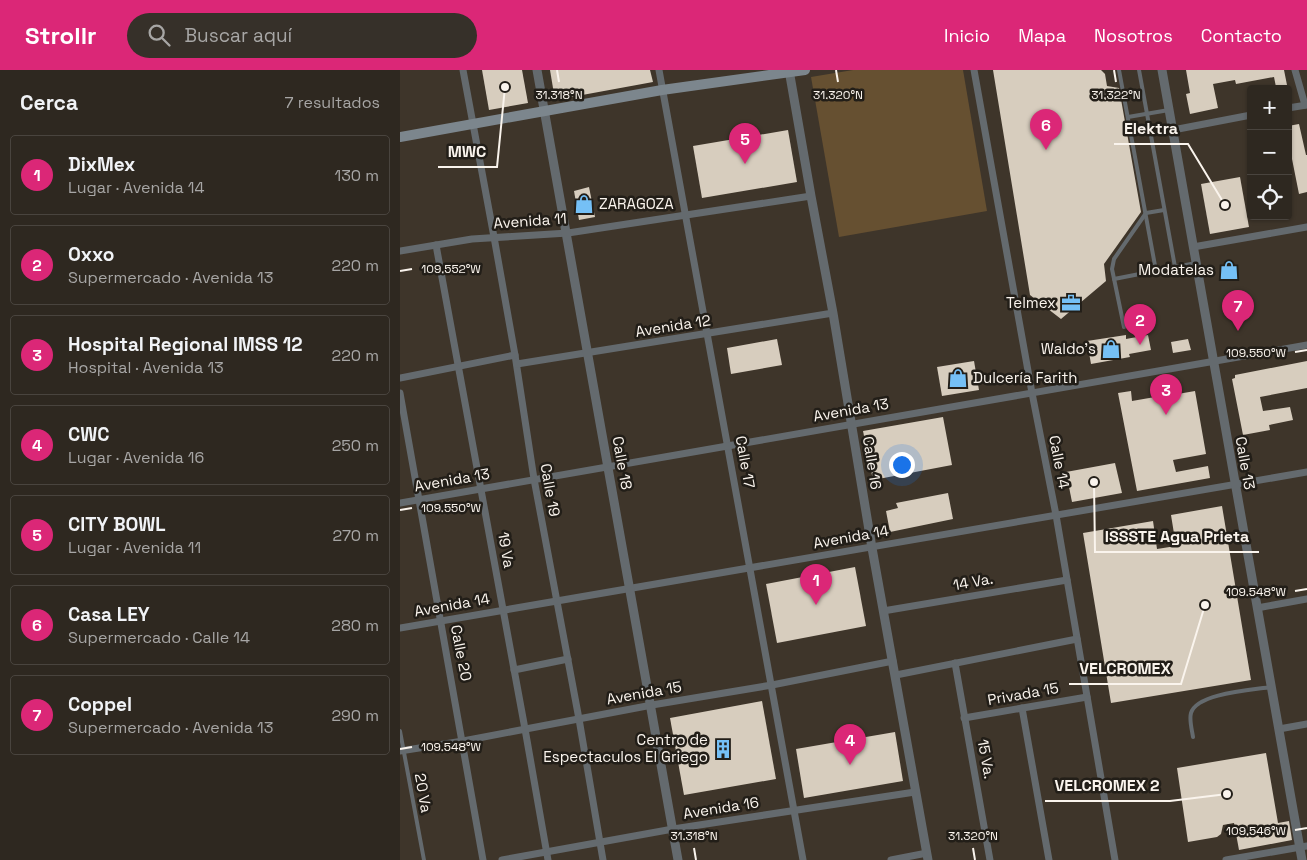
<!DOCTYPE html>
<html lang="es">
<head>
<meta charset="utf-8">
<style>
	:root { --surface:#2e2820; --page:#363029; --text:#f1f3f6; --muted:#a7a6a5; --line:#49443e; --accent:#db2777 }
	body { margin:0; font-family:"Space Grotesk",sans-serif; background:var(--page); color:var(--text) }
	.controls { position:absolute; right:15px; top:15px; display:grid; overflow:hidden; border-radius:5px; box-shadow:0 1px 4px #0004 }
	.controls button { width:45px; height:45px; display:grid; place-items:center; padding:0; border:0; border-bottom:1px solid var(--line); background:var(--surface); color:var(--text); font:25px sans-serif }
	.you { position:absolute; left:501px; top:394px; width:18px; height:18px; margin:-12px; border:4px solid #fff; border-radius:50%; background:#1a73e8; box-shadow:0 0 0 8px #1a73e833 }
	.badge { display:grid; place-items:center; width:32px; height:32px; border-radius:50%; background:var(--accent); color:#fff; font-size:16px; font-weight:700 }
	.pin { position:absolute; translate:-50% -41px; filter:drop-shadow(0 1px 2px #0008) }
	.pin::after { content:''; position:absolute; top:26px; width:18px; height:15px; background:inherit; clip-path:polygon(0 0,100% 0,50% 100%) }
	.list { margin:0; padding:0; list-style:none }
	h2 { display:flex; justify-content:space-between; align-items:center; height:65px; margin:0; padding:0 20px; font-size:21px }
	h2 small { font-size:16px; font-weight:400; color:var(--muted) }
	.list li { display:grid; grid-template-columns:32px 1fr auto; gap:15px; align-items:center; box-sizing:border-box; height:80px; margin:0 10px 10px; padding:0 10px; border:1px solid var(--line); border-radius:5px }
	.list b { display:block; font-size:19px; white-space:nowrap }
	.list p { margin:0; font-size:16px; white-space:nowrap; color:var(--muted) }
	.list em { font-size:16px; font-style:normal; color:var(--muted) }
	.icon { flex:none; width:28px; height:28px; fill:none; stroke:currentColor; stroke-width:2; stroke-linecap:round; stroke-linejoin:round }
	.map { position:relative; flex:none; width:907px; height:790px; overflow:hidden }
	header { display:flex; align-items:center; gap:30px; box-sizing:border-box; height:70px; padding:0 25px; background:var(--accent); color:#fff }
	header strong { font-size:24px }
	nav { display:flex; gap:28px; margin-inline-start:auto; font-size:18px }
	.search { width:350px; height:45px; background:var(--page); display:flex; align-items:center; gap:12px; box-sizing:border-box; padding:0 18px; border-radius:28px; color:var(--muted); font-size:19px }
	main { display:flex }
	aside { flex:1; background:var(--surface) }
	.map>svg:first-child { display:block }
	.green { fill:#665031 }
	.building { fill:#d7cdbe }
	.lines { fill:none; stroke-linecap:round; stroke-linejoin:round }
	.service { stroke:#646a6e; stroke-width:4 }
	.minor { stroke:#646a6e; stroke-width:7 }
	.tertiary { stroke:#646a6e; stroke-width:9 }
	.secondary { stroke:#7c868d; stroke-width:10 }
	.ticks { fill:none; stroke:#faf4ed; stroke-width:2 }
	.labels { text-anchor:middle; stroke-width:5; stroke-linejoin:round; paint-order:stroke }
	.poi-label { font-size:15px; fill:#faf4ed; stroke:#221e18; text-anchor:end }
	.street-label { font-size:15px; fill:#faf4ed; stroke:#221e18 }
	.ticks-label { font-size:12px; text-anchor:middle; fill:#faf4ed; stroke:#221e18; stroke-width:5; stroke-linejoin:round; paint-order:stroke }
	.leader { fill:none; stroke:#faf4ed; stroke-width:2 }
	.callout-dot { fill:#faf4ed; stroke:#221e18; stroke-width:2 }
	.callout-label { font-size:16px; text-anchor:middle; font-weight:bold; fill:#faf4ed; stroke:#221e18; stroke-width:5; stroke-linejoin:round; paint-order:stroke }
</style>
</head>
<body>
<header>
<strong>Strollr</strong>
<div class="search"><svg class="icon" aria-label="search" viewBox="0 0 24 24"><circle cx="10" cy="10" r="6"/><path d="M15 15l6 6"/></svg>Buscar aquí</div>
<nav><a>Inicio</a><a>Mapa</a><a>Nosotros</a><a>Contacto</a></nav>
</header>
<main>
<aside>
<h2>Cerca<small>7 resultados</small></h2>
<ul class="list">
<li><span class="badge">1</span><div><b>DixMex</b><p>Lugar · Avenida 14</p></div><em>130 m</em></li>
<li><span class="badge">2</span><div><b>Oxxo</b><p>Supermercado · Avenida 13</p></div><em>220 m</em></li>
<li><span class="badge">3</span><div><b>Hospital Regional IMSS 12</b><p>Hospital · Avenida 13</p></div><em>220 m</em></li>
<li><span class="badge">4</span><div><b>CWC</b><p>Lugar · Avenida 16</p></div><em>250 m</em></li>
<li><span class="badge">5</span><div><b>CITY BOWL</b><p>Lugar · Avenida 11</p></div><em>270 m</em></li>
<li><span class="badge">6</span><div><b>Casa LEY</b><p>Supermercado · Calle 14</p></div><em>280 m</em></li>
<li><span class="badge">7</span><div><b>Coppel</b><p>Supermercado · Avenida 13</p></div><em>290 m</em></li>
</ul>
</aside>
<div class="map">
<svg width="907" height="790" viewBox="0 0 907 790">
	<rect width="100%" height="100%" fill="#3e352a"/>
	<!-- green -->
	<path class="green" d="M453,0H563L587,141L439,167L411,7Z"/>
	<!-- building -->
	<g class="building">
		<path d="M82,0H122L128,33L89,40Z"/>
		<path d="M150,0H250L253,12L155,30Z"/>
		<path d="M593,0H701L705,4L707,16L719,18L741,142L704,194L706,211L661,249L630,225Z"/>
		<path d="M786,0H884L887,15L876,17L874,7L836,14L835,10L813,14L818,38L790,44L786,24L790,23Z"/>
		<path d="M899,54L906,85H907V122L899,124L888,69V56Z"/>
		<path d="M388,60L397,112L302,128L293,76Z"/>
		<path d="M840,107L849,157L810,164L801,114Z"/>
		<path d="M189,117L195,147L179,150L174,121Z"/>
		<path d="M726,265V269L748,265L751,280L729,284L730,287L691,294L687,271Z"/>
		<path d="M377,269L382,295L331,304L327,278Z"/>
		<path d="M788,269L791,280L773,283L771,272Z"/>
		<path d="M574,291L579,320L542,326L537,297Z"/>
		<path d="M907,291V318L860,327L863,341L890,337L893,350L869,355L870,360L843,365L832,309L835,308V305Z"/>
		<path d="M769,311L772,325L795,321L806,384L773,390L776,402L808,396L810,408L737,421L718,323L731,321L732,331L755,327L753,314Z"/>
		<path d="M543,347L552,395L473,410L463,361Z"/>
		<path d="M715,393L722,423L672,432L666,402Z"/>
		<path d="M548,423L553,449L490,462L486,441L498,438L496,433Z"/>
		<path d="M822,436L851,610L711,633L683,463L753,451L757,479L776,476L771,445Z"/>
		<path d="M455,497L466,556L377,573L366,514Z"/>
		<path d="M362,631L376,709L284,725L270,648Z"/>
		<path d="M495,662L503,711L404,728L396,679Z"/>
		<path d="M866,683L878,753L889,751L892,770L839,780L834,753L823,755L821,764L817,767L788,772L777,698Z"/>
	</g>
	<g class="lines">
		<!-- service -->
		<g class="service">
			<path d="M719,0L756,201"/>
			<path d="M739,0L775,197"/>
			<path d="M728,47L769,40"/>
			<path d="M714,209L796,193"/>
			<path d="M724,257L712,199L714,189L746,143L764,140"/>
			<path d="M0,661L24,790"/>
			<path d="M793,667C792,660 789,650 791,643C797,623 853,620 871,617"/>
		</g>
		<!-- minor -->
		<g class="minor">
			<path d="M63,0L94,167L115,285L134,409L179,649L203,790"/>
			<path d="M259,0L403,790"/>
			<path d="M574,0L632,323L656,445L715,790"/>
			<path d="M895,0L905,35"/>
			<path d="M888,38L907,35"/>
			<path d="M773,60L851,45"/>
			<path d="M36,175L125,659L148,790"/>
			<path d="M793,177L907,157"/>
			<path d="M0,181L72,169L168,163L411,126"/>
			<path d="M117,294L433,243"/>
			<path d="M0,308L115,285"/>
			<path d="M0,323L83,790"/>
			<path d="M0,433L907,275"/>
			<path d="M857,538L907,529"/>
			<path d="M483,541L667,510"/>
			<path d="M0,558L907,402"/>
			<path d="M555,593L590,790"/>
			<path d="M114,600L168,589"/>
			<path d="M496,605L677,569"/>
			<path d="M622,638L649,790"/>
			<path d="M564,648L687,627"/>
			<path d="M879,659L907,654"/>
			<path d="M0,681L63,671L252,635L372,615L493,591"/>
			<path d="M102,790L273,759L515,722"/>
			<path d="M491,790L527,783"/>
			<path d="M826,790L907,776"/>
		</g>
		<!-- tertiary -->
		<g class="tertiary">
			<path d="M137,0L278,790"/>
			<path d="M389,0L411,126L433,243L472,478L528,790"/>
			<path d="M762,0L902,790"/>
		</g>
		<!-- secondary -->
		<path class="secondary" d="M0,67L262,20L405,0"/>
	</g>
	<!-- ticks -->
	<path class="ticks" d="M157,0L159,12M436,0L438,12M714,0L716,12M0,201L12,199M895,282L907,280M0,440L12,438M895,521L907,519M0,679L12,677M895,760L907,758M294,778L296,790M573,778L575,790"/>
	<!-- icons -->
	<defs>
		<g id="shop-bare" transform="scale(1.5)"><path d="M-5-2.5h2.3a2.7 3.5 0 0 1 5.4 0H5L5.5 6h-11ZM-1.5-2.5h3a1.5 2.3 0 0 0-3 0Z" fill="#75c0f6" stroke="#221e18" stroke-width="2.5" paint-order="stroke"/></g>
		<g id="office-bare" transform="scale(1.5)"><path d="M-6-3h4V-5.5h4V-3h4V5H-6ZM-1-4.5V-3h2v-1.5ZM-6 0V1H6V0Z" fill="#75c0f6" stroke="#221e18" stroke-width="2.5" paint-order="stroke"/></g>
		<g id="building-bare" transform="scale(1.5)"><path d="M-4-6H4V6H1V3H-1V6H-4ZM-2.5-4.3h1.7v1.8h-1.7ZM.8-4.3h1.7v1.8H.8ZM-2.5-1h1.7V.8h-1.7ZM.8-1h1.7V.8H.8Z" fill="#75c0f6" stroke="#221e18" stroke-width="2.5" paint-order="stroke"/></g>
	</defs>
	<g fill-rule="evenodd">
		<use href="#shop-bare" x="184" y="134"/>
		<use href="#shop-bare" x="829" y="200"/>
		<use href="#office-bare" x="671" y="233"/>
		<use href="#shop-bare" x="711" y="279"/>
		<use href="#shop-bare" x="558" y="308"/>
		<use href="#building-bare" x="323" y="679"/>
	</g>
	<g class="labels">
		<!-- poi labels -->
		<g class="poi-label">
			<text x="199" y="139" text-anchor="start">ZARAGOZA</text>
			<text x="814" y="205">Modatelas</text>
			<text x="656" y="238">Telmex</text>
			<text x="696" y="284">Waldo's</text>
			<text x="573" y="313" text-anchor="start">Dulcería Farith</text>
			<text x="308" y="675">Centro de<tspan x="308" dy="17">Espectaculos El Griego</tspan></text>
		</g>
		<!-- street labels -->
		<g class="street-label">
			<text transform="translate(130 151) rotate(-4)" y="5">Avenida 11</text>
			<text transform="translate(273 256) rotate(-9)" y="5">Avenida 12</text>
			<text transform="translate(451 340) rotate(-10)" y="5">Avenida 13</text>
			<text transform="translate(345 392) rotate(80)" y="5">Calle 17</text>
			<text transform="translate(659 392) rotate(79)" y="5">Calle 14</text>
			<text transform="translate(222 393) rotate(80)" y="5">Calle 18</text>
			<text transform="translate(472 393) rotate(81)" y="5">Calle 16</text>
			<text transform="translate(845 393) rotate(80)" y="5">Calle 13</text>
			<text transform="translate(52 410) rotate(-10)" y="5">Avenida 13</text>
			<text transform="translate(150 420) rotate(80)" y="5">Calle 19</text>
			<text transform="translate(451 467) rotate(-10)" y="5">Avenida 14</text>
			<text transform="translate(106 480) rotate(80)" y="5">19 Va</text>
			<text transform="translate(573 512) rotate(-10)" y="5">14 Va.</text>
			<text transform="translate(52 535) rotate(-10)" y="5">Avenida 14</text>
			<text transform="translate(61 583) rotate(79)" y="5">Calle 20</text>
			<text transform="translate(244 623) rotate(-10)" y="5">Avenida 15</text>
			<text transform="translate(623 624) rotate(-10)" y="5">Privada 15</text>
			<text transform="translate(586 689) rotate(80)" y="5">15 Va.</text>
			<text transform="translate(23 723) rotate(80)" y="5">20 Va</text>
			<text transform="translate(321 738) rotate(-9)" y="5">Avenida 16</text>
		</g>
	</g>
	<g class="ticks-label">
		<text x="159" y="29">31.318°N</text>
		<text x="438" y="29">31.320°N</text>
		<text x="716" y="29">31.322°N</text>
		<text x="51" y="203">109.552°W</text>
		<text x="856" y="287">109.550°W</text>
		<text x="51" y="442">109.550°W</text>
		<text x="856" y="526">109.548°W</text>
		<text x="51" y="681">109.548°W</text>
		<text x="856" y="765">109.546°W</text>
		<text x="294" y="770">31.318°N</text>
		<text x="573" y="770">31.320°N</text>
	</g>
	<!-- callouts -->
	<path class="leader" d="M825 135L788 74H714M105 17L97 97H38M694 412L695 482H859M805 535L781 614H669M827 724L770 731H645"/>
	<g class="callout-dot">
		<circle cx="825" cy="135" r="5"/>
		<circle cx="105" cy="17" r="5"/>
		<circle cx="694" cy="412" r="5"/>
		<circle cx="805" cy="535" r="5"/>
		<circle cx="827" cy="724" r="5"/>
	</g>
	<g class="callout-label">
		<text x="751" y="64">Elektra</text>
		<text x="67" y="87">MWC</text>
		<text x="777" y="472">ISSSTE Agua Prieta</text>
		<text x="725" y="604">VELCROMEX</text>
		<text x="707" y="721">VELCROMEX 2</text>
	</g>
</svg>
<div class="controls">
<button>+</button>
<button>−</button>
<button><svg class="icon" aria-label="locate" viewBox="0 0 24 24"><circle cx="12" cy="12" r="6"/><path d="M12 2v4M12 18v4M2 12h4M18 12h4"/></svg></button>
</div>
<div class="you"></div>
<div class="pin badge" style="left:416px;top:535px">1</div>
<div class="pin badge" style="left:740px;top:275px">2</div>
<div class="pin badge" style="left:766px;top:345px">3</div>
<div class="pin badge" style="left:450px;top:695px">4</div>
<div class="pin badge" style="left:345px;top:94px">5</div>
<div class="pin badge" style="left:646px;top:80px">6</div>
<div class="pin badge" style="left:838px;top:261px">7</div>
</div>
</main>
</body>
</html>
